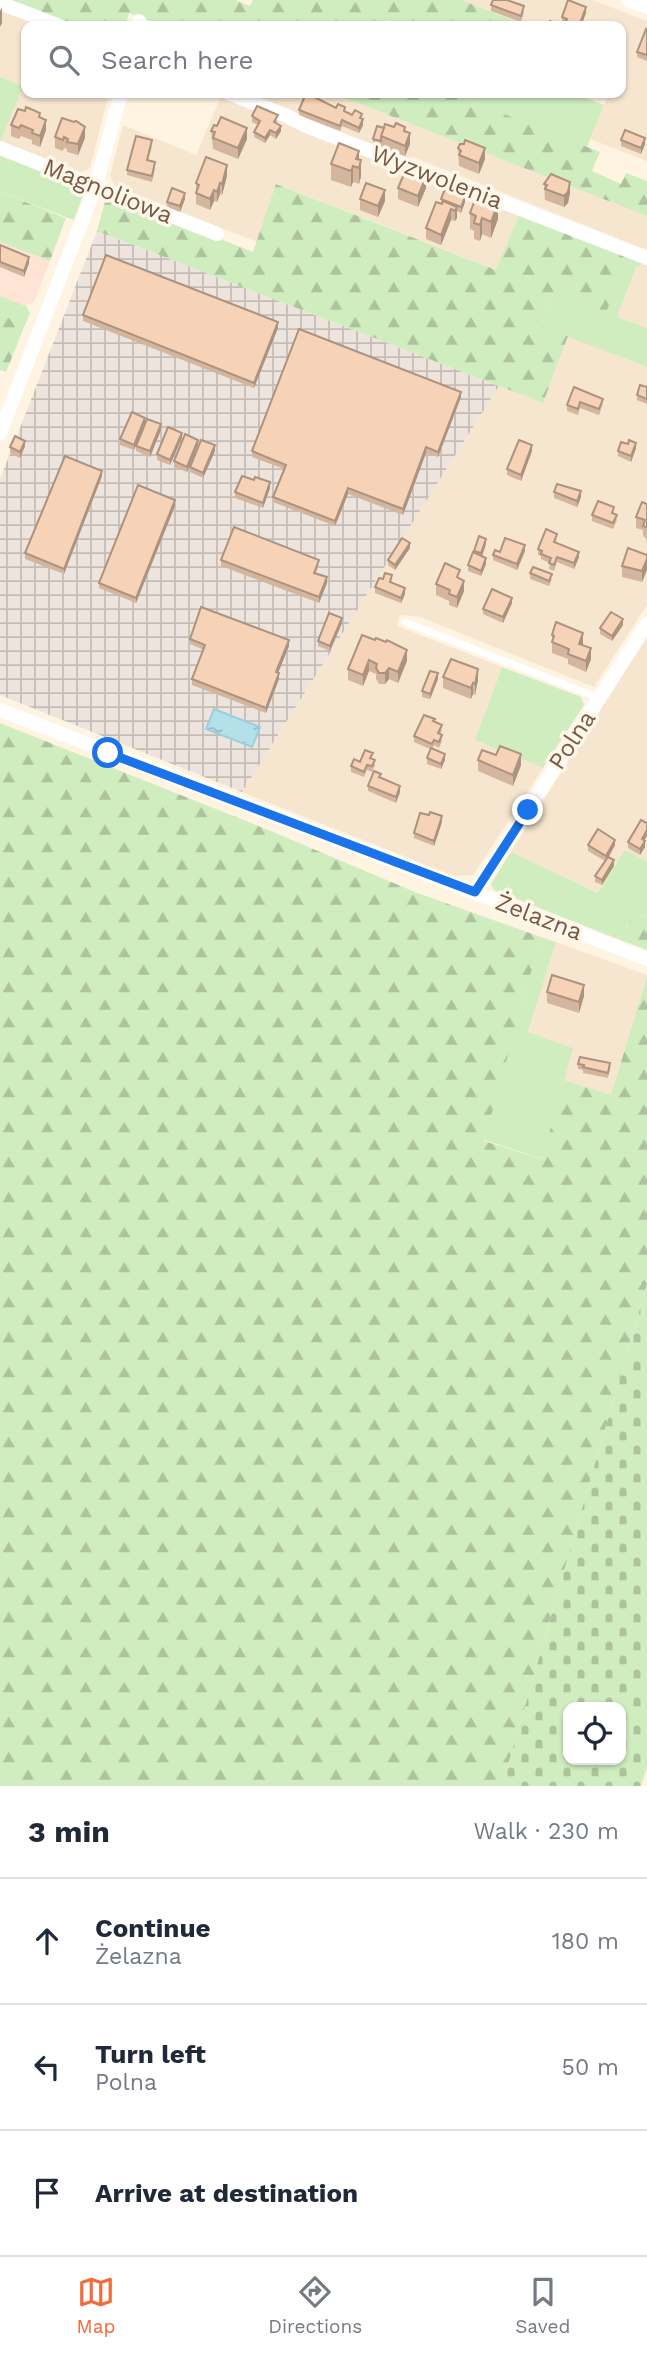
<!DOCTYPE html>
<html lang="en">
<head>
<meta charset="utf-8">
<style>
	:root { --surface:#fff; --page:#f2f2f3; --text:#1f2937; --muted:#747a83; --line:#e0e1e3; --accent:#f36a3b }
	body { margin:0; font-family:"Work Sans",sans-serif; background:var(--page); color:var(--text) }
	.controls { position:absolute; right:21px; bottom:21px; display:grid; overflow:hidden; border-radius:14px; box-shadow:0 2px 5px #0004 }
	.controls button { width:63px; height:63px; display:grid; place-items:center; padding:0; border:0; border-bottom:2px solid var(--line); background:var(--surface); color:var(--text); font:35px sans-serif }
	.stop { position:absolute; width:21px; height:21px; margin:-16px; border:5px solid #1a73e8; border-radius:50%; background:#fff }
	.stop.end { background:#1a73e8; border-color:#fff; box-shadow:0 2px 7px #0008 }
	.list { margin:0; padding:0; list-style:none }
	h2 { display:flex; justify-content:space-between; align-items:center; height:91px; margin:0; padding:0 28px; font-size:30px }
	h2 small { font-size:23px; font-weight:400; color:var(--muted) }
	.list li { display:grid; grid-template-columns:46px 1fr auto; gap:21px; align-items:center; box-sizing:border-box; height:126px; padding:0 28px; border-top:2px solid var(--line) }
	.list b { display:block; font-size:26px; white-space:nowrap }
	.list p { margin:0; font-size:23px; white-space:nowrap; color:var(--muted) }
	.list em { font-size:23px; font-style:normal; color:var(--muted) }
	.icon { flex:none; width:38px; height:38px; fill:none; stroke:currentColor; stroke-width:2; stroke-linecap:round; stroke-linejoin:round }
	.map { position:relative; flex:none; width:647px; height:1786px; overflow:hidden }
	.search { position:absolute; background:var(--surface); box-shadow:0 2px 5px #0004; left:21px; right:21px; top:21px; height:77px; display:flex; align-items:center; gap:18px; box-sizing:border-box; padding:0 24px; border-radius:14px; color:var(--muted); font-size:26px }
	.sheet { height:469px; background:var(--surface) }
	nav { display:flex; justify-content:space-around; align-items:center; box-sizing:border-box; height:98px; border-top:2px solid var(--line); background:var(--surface); font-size:19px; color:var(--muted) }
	nav a { display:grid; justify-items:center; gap:4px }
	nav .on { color:var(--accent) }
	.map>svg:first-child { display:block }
	.residential { fill:#f6e6cf }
	.commercial { fill:#ffe3d5 }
	.industrial { fill:url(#industrial-grid) }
	.grass { fill:#d0edbf }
	.forest { fill:url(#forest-firs) }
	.cemetery { fill:url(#cemetery-stones); fill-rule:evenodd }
	.water { fill:url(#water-ripples); stroke:#99d0dc; stroke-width:2 }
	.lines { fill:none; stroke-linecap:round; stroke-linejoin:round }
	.lane { stroke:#fff; stroke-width:7 }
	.street { stroke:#fff; stroke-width:14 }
	.wall { fill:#d4b59d }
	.shaded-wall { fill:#ac937f }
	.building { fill:#f6d2b6; stroke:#ac937f; stroke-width:2 }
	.route { stroke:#1a73e8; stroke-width:9 }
	.labels { text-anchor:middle; stroke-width:7; stroke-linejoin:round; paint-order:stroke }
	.street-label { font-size:24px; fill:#785946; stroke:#fff7ea }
</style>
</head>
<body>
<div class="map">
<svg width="647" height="1786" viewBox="0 0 647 1786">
	<defs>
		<pattern id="industrial-grid" width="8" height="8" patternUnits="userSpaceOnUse" patternTransform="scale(1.75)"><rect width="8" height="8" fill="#ede5dd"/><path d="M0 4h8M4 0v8" fill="none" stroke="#c5bdb5"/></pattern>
		<pattern id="forest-firs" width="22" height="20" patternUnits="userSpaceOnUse" patternTransform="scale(1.75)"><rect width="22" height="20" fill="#d0edbf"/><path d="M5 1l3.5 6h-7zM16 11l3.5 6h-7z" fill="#aec39d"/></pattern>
		<pattern id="cemetery-stones" width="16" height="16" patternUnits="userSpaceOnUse" patternTransform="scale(1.75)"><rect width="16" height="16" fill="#d0edbf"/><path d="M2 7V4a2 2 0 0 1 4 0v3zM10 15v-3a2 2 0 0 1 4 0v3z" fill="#aec39d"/></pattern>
		<pattern id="water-ripples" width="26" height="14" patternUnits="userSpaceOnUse" patternTransform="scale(1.75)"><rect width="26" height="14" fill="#b4e0e9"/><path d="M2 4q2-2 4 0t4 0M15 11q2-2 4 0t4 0" fill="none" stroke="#97b9bf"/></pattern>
	</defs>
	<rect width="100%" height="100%" fill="#fef4e1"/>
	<!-- residential -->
	<g class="residential">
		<path d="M461,0H592L647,21V161L590,139L609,93H621V26H528Z"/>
		<path d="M0,9L44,26H26V93H109L90,168L79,174L0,143L22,86L0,77Z"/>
		<path d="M240,93H332L647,216V250L413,157L405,158Z"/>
		<path d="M221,96L281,119L289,126L520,213L497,270L277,184L257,242L116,187L110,176L123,125L196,155Z"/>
		<path d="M646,263L647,264V328L617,317L636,267Z"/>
		<path d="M568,336L647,367V605L594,687L420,617L400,615L397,626L502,667L475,740L543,768L473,875L454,876L242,792L499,386L543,403Z"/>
		<path d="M647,636V861L625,850L598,893L511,852Z"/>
		<path d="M556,942L647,975L611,1095L564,1080L573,1048L528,1032Z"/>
	</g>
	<!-- commercial -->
	<path class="commercial" d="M0,242L50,261L34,302L26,306L0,296Z"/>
	<!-- industrial -->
	<path class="industrial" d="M97,231L499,386L242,792L0,695V479Z"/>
	<!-- grass -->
	<g class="grass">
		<path d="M0,77L23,86L0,143Z"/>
		<path d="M451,93H572L604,105L587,147Z"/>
		<path d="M0,153L86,186L74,220L0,192Z"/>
		<path d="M627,257L646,263L636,267L617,317L647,328V367L540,326L554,292Z"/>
		<path d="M0,296L26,306L30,313L23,330L18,322L0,315Z"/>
		<path d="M502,667L581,697L584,705L543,768L475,740Z"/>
		<path d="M625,850L647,861V915L628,922L618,939L494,890L491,884L511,852L598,893Z"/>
		<path d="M541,937L556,942L528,1032L573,1048L543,1159L484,1140Z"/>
	</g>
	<!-- forest -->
	<g class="forest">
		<path d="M3,0H235L250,6L253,0H461L528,26H402L387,20L384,26H162L129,13L125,26H70Z"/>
		<path d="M332,93H451L600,152L592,171L621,184L626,173L647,181V216Z"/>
		<path d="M276,184L496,270L520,213L627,257L606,313L554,292L540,326L568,336L543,403L97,231L107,194L253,252Z"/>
		<path d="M0,192L66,218L50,261L0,242Z"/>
		<path d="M0,315L19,322L23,330L6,372L0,370Z"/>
		<path d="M0,723L266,829L415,892L541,937L484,1141L542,1159L564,1080L611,1095L647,976V1284L502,1786H0Z"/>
		<path d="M647,915V950L618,939C623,931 627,920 636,918C640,917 644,917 647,915Z"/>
	</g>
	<!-- cemetery -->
	<path class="cemetery" d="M647,1284V1767L641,1786H502ZM568,1707H621V1760H568Z"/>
	<!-- water -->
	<path class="water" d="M214,709L260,727L252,747L206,729Z"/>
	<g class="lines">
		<!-- lane -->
		<path class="lane" d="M405,622L599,698"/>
		<!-- street -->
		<g class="street">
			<path d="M628,0L647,7"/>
			<path d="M0,3L60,26"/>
			<path d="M138,26L139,21"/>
			<path d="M228,93L287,116L306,126L647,258"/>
			<path d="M0,148L217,234"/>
			<path d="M0,433L96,185L121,93"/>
			<path d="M0,710L647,959"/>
			<path d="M475,892L647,624"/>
		</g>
	</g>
	<!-- wall -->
	<g class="wall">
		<path d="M491,5L524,12L521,22L491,11Z"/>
		<path d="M586,13L581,26H565V24L562,23V17Z"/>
		<path d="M647,30V61L637,57V52Z"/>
		<path d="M299,110L345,112L362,119L363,125L359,133L342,126L340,131L299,115Z"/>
		<path d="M252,116L278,121L276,124L281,131L276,139L270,135L265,143L254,137V132L258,125L252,122Z"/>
		<path d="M40,117L46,130L40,147L32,144V140L21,136L19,139L11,136V125Z"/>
		<path d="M217,126L247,139L238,159L213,149L211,131Z"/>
		<path d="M384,128L405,131L410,144L405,156L373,145V139Z"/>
		<path d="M55,137L85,138L78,155L67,152V149L64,148L63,151L55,148Z"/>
		<path d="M621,140L645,144L641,154L621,146Z"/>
		<path d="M152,146L148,161L155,168L152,182L127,175V170Z"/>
		<path d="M458,148L485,159L479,174L459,166Z"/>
		<path d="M359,160L361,176L359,184L353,182L351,187L331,180V164Z"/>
		<path d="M227,176L222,195L220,194L217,202L214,201L210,210L196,204V183Z"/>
		<path d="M544,184L570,193L568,203L564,207L545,200Z"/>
		<path d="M398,188H426L418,207L398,199Z"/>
		<path d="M452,192L465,202L461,213L457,211V218L455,221L451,220L441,245L426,239V228L441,203V199Z"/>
		<path d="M185,199L180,212L167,207V202Z"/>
		<path d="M360,199L385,201L378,217L360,210Z"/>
		<path d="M470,213L498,219L491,238L482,234L480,241L474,239V231L470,229Z"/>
		<path d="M0,245L29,263L24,277L0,267Z"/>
		<path d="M83,315L278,328L254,388L83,321Z"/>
		<path d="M574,387L603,404L599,415L580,408L578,415L567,411V405Z"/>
		<path d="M647,387V404L637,400V395Z"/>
		<path d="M461,397L438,457L426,453L403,515L348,494L335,526L273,502V497L284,469L252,457V451Z"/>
		<path d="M145,423L134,450L120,445V439Z"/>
		<path d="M161,430L150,457L136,451V446Z"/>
		<path d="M182,438L170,465L157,460V454Z"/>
		<path d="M198,445L187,472L174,467V461Z"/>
		<path d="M25,446L20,458L10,453V447Z"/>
		<path d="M636,448L631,462L618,456V451Z"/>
		<path d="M215,451L203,478L190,472V467Z"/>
		<path d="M532,451L521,481L507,475V469Z"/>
		<path d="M102,476L64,574L25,559V553Z"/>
		<path d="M254,480L270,488L263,508L235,498V492Z"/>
		<path d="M554,492L581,497L577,507L554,498Z"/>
		<path d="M647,504V544L646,538L643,536V530L636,528V517Z"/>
		<path d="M175,506L136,603L99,588V583Z"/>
		<path d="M614,514L617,520L613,529L592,521V515Z"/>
		<path d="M557,539L556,543L579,557L574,569L557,562L554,571L549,569L550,563L541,559V556L538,555V549Z"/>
		<path d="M486,544L482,556L486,564L481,576L468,571V565L474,551Z"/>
		<path d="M410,548L395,570L388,565V560Z"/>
		<path d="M525,551L517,570L493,560V555Z"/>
		<path d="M647,555L642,582L622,577V566Z"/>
		<path d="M221,560L319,565L316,573L327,583L319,603L221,566Z"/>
		<path d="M530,573L552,579L549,586L530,579Z"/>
		<path d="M460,579L464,591L457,608L449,605V601L436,595V584Z"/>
		<path d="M392,581L391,583L405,594L401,603L375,593V587Z"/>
		<path d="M512,603L503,623L483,614V609Z"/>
		<path d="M342,623L330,651L318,646V641Z"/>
		<path d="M623,625L612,641L600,634V628Z"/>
		<path d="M362,635L407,661L398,683L389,679L385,684H379L376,679V674L369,671L363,686L348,680V669Z"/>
		<path d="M552,635L583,644V645L591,659L586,672L568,664V659L552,653Z"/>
		<path d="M190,639L289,646L278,673L279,679L266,713L192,685V679L204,650L190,644Z"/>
		<path d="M443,677L478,680L475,695L473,694L471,699L443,688Z"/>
		<path d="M438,679L430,699L422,697V691Z"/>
		<path d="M435,721L442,730L440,734L442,741L439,748L434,745L432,749L445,760L441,769L427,764V758L430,749L414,742V736Z"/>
		<path d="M496,755L521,765L513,786L478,771V760Z"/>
		<path d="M372,759L375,765L372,772L367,770L364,777L351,772V766L360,762Z"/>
		<path d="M381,778L400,792L396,803L368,791V786Z"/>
		<path d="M442,822L434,846L414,838V833Z"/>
		<path d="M644,840L645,847L640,855L628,848V842Z"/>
		<path d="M588,845H615L609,857L614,866L602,885L595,882V876L605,861L588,851Z"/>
		<path d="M547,992L584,996L579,1013L547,1003Z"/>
		<path d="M578,1064L610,1068L608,1078L583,1073V1070L578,1069Z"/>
	</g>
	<!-- shaded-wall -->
	<g class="shaded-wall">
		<path d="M2,7V23L0,27V11Z"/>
		<path d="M586,7V13L581,26H579Z"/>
		<path d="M363,119V125L359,133V128Z"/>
		<path d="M46,120V130L40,147V136Z"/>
		<path d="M281,126V131L276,139V133Z"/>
		<path d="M85,127V138L78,155V144Z"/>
		<path d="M247,128V139L238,159V148Z"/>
		<path d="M270,130V135L265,143V138Z"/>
		<path d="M410,133V144L405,156V146Z"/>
		<path d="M645,138V144L641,154V148Z"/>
		<path d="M485,148V159L479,174V163Z"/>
		<path d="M359,151V166L361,160V176L359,184V168L356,159Z"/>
		<path d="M227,165V176L222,195V184Z"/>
		<path d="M353,166V182L351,187V171Z"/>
		<path d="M426,177V188L418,207V196Z"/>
		<path d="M570,182V193L568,203L564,207V196Z"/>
		<path d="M220,183V194L217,202V192Z"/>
		<path d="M214,190V201L210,210V199Z"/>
		<path d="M385,190V201L378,217V206Z"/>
		<path d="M185,193V199L180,212V206Z"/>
		<path d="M465,197V202L461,213V207Z"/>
		<path d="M498,203V219L491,238V222Z"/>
		<path d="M457,207V218L455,221V211Z"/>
		<path d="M451,209V220L441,245V235Z"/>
		<path d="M482,218V234L480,241V225Z"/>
		<path d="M29,257V263L24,277V271Z"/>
		<path d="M278,322V328L254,388V383Z"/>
		<path d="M461,392V397L438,457V452Z"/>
		<path d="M145,418V423L134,450V445Z"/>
		<path d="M161,424V430L150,457V451Z"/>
		<path d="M182,433V438L170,465V460Z"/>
		<path d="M198,440V445L187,472V467Z"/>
		<path d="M25,441V446L20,458V452Z"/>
		<path d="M636,443V448L631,462V456Z"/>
		<path d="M215,445V451L203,478V473Z"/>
		<path d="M532,445V451L521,481V475Z"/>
		<path d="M426,447V453L403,515V509Z"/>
		<path d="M102,471V476L64,574V569Z"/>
		<path d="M270,482V488L263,508V503Z"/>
		<path d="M348,488V494L335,526V521Z"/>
		<path d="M581,491V497L577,507V501Z"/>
		<path d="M175,500V506L136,603V598Z"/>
		<path d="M486,539V544L481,559V553Z"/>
		<path d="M410,543V548L395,570V565Z"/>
		<path d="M525,545V551L517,570V564Z"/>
		<path d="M579,552V557L574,569V563Z"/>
		<path d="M486,558V564L481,576V571Z"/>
		<path d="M647,559V570L642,582V571Z"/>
		<path d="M327,577V583L319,603V597Z"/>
		<path d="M464,581V591L457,608V597Z"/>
		<path d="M405,588V594L401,603V598Z"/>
		<path d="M512,598V603L503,623V617Z"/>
		<path d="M342,618V623L330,651V646Z"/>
		<path d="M623,619V625L612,641V636Z"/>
		<path d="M583,633V644L579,655V644Z"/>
		<path d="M289,640V646L276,678V672Z"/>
		<path d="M591,648V659L586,672V661Z"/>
		<path d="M407,650V661L398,683V672Z"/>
		<path d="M369,660V671L363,686V675Z"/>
		<path d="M389,668V679L385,684V673Z"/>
		<path d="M478,669V680L475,695V684Z"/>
		<path d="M279,673V679L266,713V708Z"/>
		<path d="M438,673V679L430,699V694Z"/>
		<path d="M473,683V694L471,699V688Z"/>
		<path d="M445,754V760L441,769V764Z"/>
		<path d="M521,754V765L513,786V775Z"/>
		<path d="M400,786V792L396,803V797Z"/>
		<path d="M442,816V822L434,846V841Z"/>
		<path d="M647,830V836L642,844V839Z"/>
		<path d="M615,840V845L606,861V856Z"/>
		<path d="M645,841V847L640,855V849Z"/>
		<path d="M614,860V866L602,885V880Z"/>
		<path d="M584,985V996L579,1013V1002Z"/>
	</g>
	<!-- building -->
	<g class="building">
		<path d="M493,0H507L524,6L521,16L491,5Z"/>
		<path d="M568,0L586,7L579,26H575L565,23L567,19L562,17Z"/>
		<path d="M550,21L563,26H548Z"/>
		<path d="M646,29L647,30V55L637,52Z"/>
		<path d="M306,93L336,108L338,104L345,107L344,111L352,115L355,110L362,114L360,118L363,119L359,128L342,120L340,126L299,110Z"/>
		<path d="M257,106L278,115L274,122L281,126L276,133L270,130L265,138L254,132L260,121L252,116Z"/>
		<path d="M26,107L40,113L39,117L46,120L40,136L32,133L33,130L21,125L19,128L11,125L18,109L25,111Z"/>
		<path d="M221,117L247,128L238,148L213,138L215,132L211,131L214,125L217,126Z"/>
		<path d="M62,118L74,122L76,121L85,127L78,144L67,142L68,139L64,137L63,140L55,137Z"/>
		<path d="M396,123L405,127L404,131L410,133L405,146L381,136L385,124L394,127Z"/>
		<path d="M377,126L384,128L381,136V141L373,139Z"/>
		<path d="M625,130L645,138L641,148L621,140Z"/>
		<path d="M136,136L152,140L147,160L155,162L152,176L127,170Z"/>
		<path d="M465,140L485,148L479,163L459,155L461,151L458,148L460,144H464Z"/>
		<path d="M339,143L359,151L356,159L361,160L359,168L353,166L351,171L331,164Z"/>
		<path d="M206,157L227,165L222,184L220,183L217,192L214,190L210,199L196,193L199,185L196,183Z"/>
		<path d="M416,173L426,177L418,196L398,188L404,174L414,178Z"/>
		<path d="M551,174L570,182L568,192L564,196L545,189L547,185L544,184Z"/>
		<path d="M366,183L385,190L378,206L360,199Z"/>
		<path d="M447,184L452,187L450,191L465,197L461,207L441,199Z"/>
		<path d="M172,188L185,193L180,206L167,202Z"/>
		<path d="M476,197L498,203L491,222L482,218L480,225L474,223L476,216L470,213Z"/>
		<path d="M443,201L457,207L455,211L451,209L441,235L426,228L436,202L442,204Z"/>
		<path d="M0,245L29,257L24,271L0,262Z"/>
		<path d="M106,255L278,322L254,383L83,315Z"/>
		<path d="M299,329L461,392L438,452L426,447L403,509L348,488L335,521L273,497L286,465L252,451Z"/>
		<path d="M640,385L647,387V399L637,395Z"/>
		<path d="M574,387L603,399L599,409L580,402L578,409L567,405Z"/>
		<path d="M132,412L145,418L134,445L120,439Z"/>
		<path d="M147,419L161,424L150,451L136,446Z"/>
		<path d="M168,427L182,433L170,460L157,454Z"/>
		<path d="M185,434L198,440L187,467L174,461Z"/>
		<path d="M15,436L25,441L20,452L10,447Z"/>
		<path d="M201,440L215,445L203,473L190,467Z"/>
		<path d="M519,440L532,445L521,475L507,469Z"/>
		<path d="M629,440L636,443L631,456L618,451L621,442L628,444Z"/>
		<path d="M65,456L102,471L64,569L25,553Z"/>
		<path d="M242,476L254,480L255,477L270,482L263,503L235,492Z"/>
		<path d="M557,484L581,491L577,501L554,492Z"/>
		<path d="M138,485L175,500L136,598L99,583Z"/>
		<path d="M598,501L614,507L612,513L617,515L613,523L592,515Z"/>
		<path d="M642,502L647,504V527L643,526L645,520L636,517Z"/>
		<path d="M234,527L319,560L314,573L327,577L319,597L221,560Z"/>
		<path d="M546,529L557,534L554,542L579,552L574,563L557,557L554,565L549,563L551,558L541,554L542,551L538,549Z"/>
		<path d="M479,536L486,539L481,553L474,551Z"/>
		<path d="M402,538L410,543L395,565L388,560Z"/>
		<path d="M505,538L525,545L517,564L493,555L495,550L500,552Z"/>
		<path d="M628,548L647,555V559L642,571L622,566Z"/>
		<path d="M473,552L486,558L481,571L468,565Z"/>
		<path d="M445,563L460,570L457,577L464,581L457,597L449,594L450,590L436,584Z"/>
		<path d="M533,567L552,574L549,581L530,573Z"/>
		<path d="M385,573L392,575L390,582L405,588L401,598L375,587L379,578L383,579Z"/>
		<path d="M492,589L512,598L503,617L483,609Z"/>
		<path d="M201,607L289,640L276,672L279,673L266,708L192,679L205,645L190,639Z"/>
		<path d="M611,612L623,619L612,636L600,628Z"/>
		<path d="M329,613L342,618L330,646L318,641Z"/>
		<path d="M556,622L583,633L579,644L591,648L586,661L568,654L569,649L552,642L554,636L552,635Z"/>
		<path d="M362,635L375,640L376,638L386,642L387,640L407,650L398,672L389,668L385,673H379L376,668L377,664L369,660L363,675L348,669Z"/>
		<path d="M451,659L478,669L475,684L473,683L471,688L443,677Z"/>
		<path d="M430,671L438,673L430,694L422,691Z"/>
		<path d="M424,715L435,719L433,721L442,725L438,733L442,735L439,742L434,740L432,744L414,736Z"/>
		<path d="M500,746L521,754L513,775L478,760L482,750L496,755Z"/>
		<path d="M431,748L445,754L441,764L427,758Z"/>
		<path d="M365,750L373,753L370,758L375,760L372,766L367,765L364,772L351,766L354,759L360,762Z"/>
		<path d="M374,771L381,774L379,777L400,786L396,797L368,786Z"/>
		<path d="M430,812L442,816L434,841L414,833L420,813L429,815Z"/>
		<path d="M641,820L647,823V830L642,839L645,841L640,849L628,842Z"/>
		<path d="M598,829L615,840L606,856L588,845Z"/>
		<path d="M608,857L614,860L602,880L595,876Z"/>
		<path d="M552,975L584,985L579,1002L547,992Z"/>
		<path d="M580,1057L610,1063L608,1073L583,1067L584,1065L578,1064Z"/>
	</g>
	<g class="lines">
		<!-- route -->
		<path class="route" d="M108,753L475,892L528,810"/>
	</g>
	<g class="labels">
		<!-- street labels -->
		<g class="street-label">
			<text transform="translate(437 177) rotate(21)" y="8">Wyzwolenia</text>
			<text transform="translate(108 191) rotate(22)" y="8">Magnoliowa</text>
			<text transform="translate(572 740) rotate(-57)" y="8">Polna</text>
			<text transform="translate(539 917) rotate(21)" y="8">Żelazna</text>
		</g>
	</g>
</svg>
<div class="controls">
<button><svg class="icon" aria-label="locate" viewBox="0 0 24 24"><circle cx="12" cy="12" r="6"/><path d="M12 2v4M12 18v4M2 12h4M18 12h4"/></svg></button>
</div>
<div class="stop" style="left:108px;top:753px"></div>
<div class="stop end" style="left:528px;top:810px"></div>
<div class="search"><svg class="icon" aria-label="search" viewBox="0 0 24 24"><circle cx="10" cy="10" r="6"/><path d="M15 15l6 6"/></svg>Search here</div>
</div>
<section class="sheet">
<h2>3 min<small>Walk · 230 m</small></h2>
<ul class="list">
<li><svg class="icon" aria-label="ahead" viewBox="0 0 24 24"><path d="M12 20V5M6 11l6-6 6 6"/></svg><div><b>Continue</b><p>Żelazna</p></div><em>180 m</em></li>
<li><svg class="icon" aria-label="left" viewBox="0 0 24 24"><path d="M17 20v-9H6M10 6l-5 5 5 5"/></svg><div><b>Turn left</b><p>Polna</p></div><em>50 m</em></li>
<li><svg class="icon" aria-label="arrive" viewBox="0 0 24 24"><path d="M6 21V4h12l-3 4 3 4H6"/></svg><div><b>Arrive at destination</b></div></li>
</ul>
</section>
<nav>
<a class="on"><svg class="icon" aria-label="map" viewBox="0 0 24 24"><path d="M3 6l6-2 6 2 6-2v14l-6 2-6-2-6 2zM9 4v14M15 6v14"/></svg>Map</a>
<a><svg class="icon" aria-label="directions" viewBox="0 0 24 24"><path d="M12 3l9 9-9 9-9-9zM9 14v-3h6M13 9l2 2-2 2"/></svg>Directions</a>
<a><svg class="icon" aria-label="saved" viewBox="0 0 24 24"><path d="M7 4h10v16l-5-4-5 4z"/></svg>Saved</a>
</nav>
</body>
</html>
